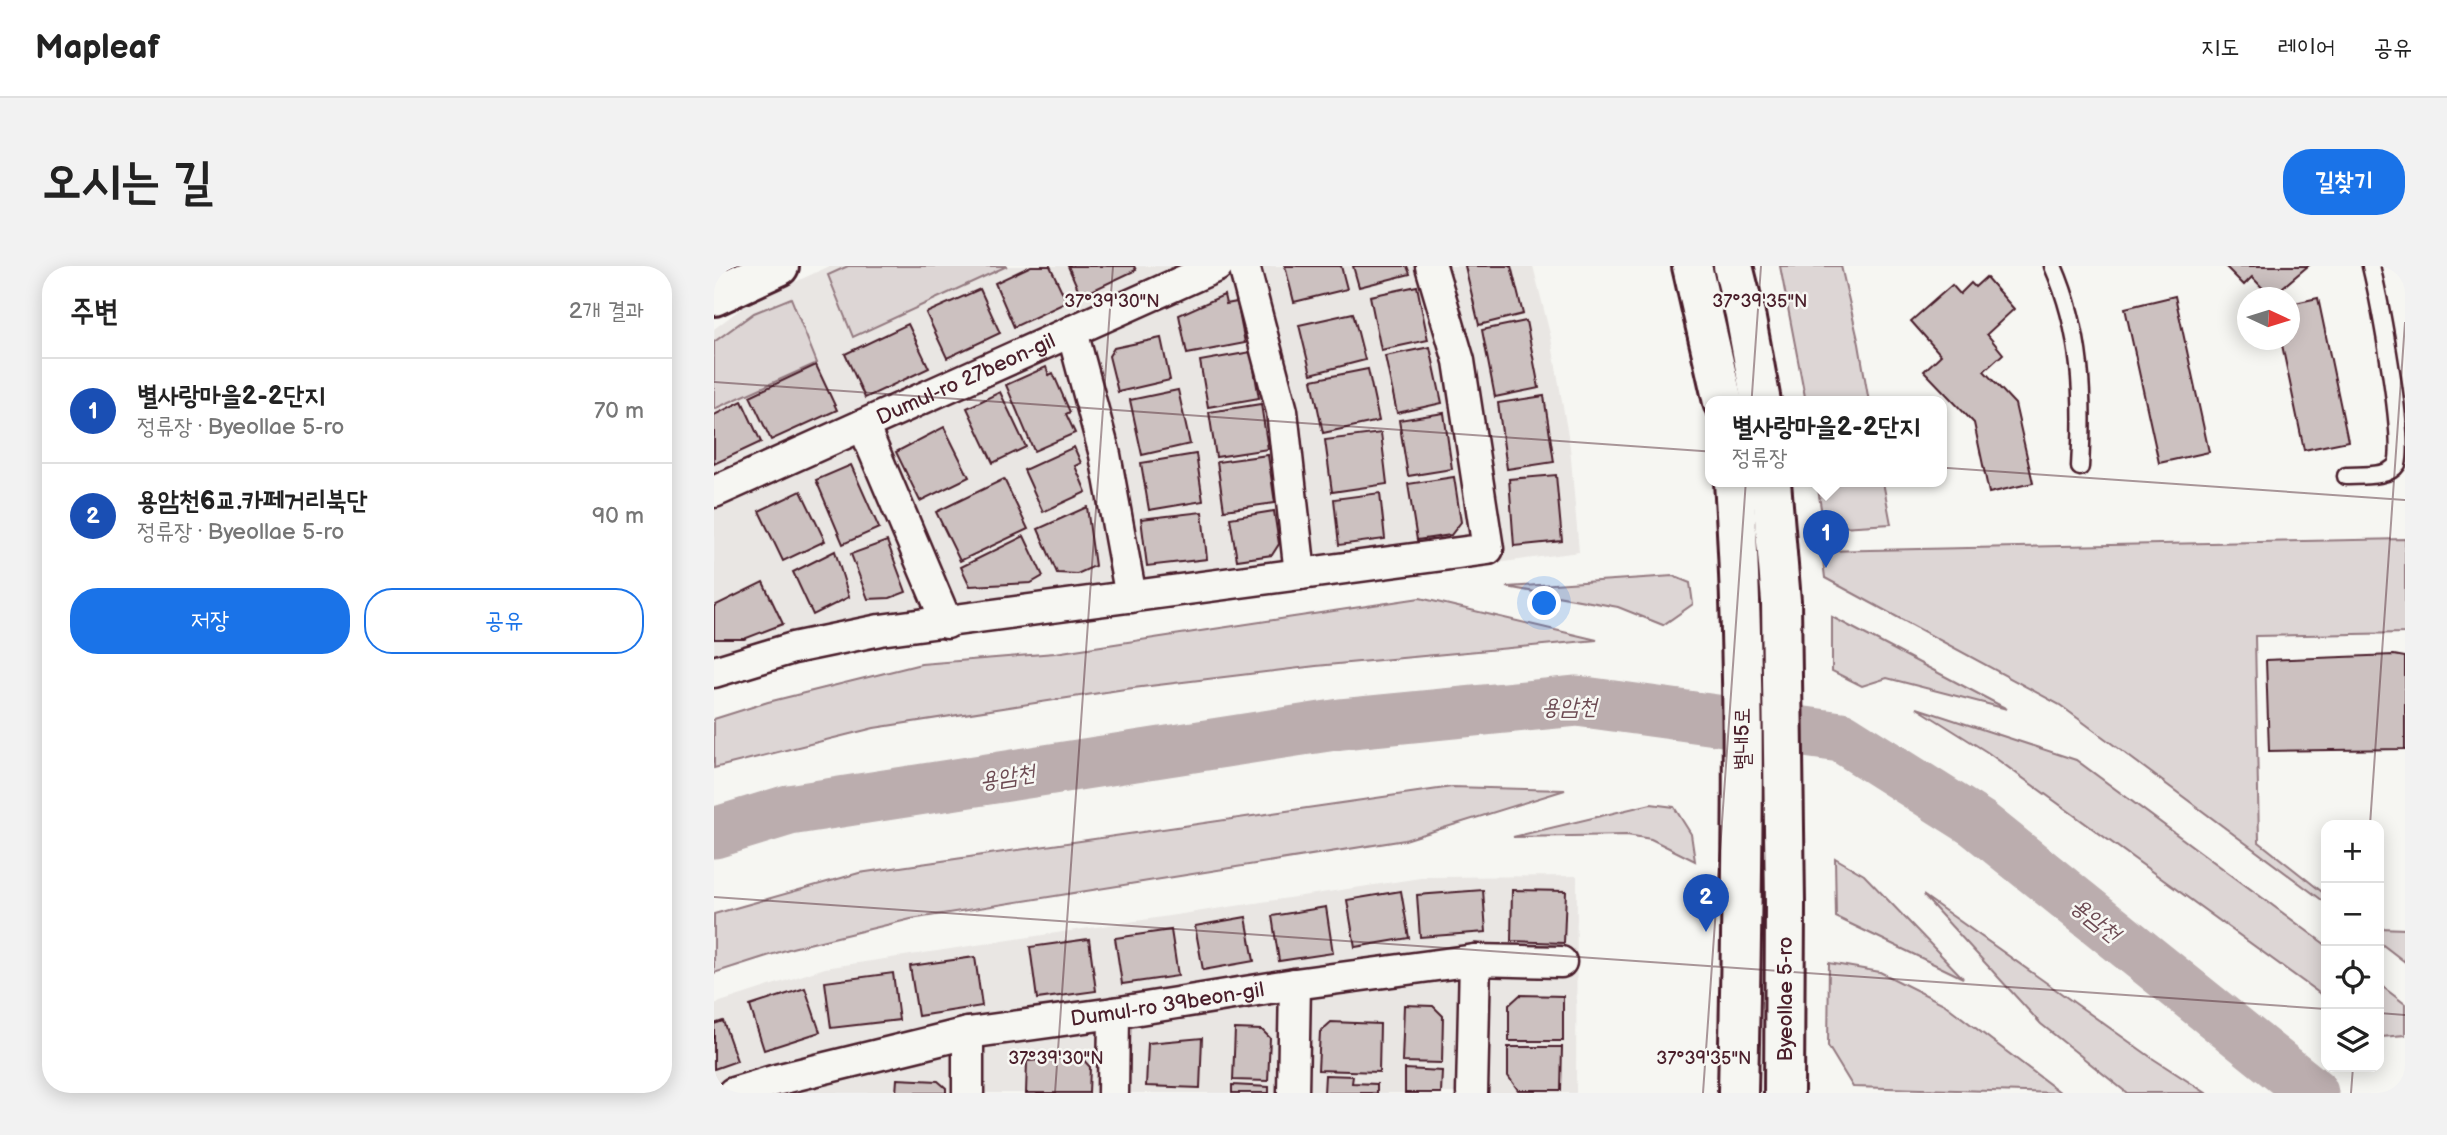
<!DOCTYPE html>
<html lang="ko">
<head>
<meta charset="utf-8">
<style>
	:root { --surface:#fff; --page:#f2f2f2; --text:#222; --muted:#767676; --line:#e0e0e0; --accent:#1a73e8 }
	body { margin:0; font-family:"Balsamiq Sans","Poor Story",sans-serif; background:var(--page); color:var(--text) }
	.controls { position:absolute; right:21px; bottom:21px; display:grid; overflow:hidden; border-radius:14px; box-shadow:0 4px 18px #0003 }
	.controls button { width:63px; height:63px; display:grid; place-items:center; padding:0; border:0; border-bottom:2px solid var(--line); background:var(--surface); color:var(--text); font:35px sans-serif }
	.compass { position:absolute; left:1523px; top:21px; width:63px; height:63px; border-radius:50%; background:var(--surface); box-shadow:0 4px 18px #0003; rotate:94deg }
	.you { position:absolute; left:831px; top:338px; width:24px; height:24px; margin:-18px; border:5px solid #fff; border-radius:50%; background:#1a73e8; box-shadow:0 0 0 10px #1a73e833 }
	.badge { display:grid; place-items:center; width:46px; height:46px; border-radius:50%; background:var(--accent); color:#fff; font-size:23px; font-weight:700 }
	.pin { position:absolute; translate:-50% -58px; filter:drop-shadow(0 2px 4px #0008) }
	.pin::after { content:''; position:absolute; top:37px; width:24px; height:21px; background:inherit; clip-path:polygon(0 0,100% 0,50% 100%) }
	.popup { position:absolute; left:991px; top:130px; width:242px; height:91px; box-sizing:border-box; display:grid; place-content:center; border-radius:14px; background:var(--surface); filter:drop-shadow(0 2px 5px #0005); font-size:23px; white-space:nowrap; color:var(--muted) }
	.popup b { font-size:26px; color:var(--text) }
	.popup::after { content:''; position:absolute; left:50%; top:100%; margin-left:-14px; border:14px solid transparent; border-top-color:var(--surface) }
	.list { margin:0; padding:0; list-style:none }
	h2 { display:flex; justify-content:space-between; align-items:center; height:91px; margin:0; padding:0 28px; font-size:30px }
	h2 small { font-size:23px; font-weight:400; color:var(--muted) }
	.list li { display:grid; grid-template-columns:46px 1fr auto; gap:21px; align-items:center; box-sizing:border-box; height:105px; padding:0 28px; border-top:2px solid var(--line) }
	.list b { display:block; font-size:26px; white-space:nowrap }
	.list p { margin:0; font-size:23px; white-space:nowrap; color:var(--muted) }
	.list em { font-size:23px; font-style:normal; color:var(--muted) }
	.actions { display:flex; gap:14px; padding:21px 28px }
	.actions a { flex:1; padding:16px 0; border:2px solid var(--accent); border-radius:28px; text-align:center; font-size:24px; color:var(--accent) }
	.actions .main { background:var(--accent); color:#fff }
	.icon { flex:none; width:38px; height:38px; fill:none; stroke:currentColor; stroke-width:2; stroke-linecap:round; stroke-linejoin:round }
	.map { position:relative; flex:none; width:1691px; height:827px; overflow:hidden; border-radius:28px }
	header { display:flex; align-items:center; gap:42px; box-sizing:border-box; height:98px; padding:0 35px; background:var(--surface); border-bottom:2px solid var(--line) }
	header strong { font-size:33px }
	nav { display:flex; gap:38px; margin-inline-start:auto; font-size:24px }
	.intro { display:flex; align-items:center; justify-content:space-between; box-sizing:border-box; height:168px; padding:0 42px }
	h1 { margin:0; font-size:49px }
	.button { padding:18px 32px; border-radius:28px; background:var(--accent); color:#fff; font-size:24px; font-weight:700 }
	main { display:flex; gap:42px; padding:0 42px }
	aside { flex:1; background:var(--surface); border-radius:28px; box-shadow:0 4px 18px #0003 }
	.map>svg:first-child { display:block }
	.built { fill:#e9e6e3 }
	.green { fill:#ddd6d5; stroke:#947a80; stroke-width:2 }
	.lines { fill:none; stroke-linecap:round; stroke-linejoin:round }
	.river { stroke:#bbadae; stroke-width:51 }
	.building { fill:#ccc1c0; stroke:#4a1f2b; stroke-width:2 }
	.service-casing { stroke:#4a1f2b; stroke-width:21 }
	.minor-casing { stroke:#4a1f2b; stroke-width:35 }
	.tertiary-casing { stroke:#4a1f2b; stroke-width:44 }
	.service { stroke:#f6f6f2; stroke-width:16 }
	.minor { stroke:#f6f6f2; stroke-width:30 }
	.tertiary { stroke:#f6f6f2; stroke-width:38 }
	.ticks { fill:none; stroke:#4a1f2b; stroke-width:2; stroke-opacity:0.45 }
	.labels { text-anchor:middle; stroke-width:5; stroke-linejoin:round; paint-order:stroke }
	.street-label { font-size:21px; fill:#4a1f2b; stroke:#f6f6f2 }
	.water-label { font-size:23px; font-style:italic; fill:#6c4a52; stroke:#f6f6f2 }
	.ticks-label { font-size:18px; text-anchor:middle; fill:#4a1f2b; stroke:#f6f6f2; stroke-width:5; stroke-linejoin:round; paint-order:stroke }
</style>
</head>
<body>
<header>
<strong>Mapleaf</strong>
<nav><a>지도</a><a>레이어</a><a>공유</a></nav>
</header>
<div class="intro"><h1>오시는 길</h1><a class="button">길찾기</a></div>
<main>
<aside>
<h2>주변<small>2개 결과</small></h2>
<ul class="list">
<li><span class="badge" style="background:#1a4fb4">1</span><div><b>별사랑마을2-2단지</b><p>정류장 · Byeollae 5-ro</p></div><em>70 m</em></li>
<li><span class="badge" style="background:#1a4fb4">2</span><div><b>용암천6교.카페거리북단</b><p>정류장 · Byeollae 5-ro</p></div><em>90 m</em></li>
</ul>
<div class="actions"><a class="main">저장</a><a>공유</a></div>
</aside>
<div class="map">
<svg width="1691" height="827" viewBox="0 0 1691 827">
	<rect width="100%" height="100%" fill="#f6f6f2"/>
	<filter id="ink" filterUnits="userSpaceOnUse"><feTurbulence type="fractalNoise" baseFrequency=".0143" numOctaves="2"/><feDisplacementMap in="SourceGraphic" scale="14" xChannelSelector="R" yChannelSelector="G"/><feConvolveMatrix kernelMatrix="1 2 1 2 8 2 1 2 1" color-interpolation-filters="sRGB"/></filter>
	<g filter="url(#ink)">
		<!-- built -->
		<g class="built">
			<path d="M116,0H819L837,72L856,181L865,286L109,386L0,418V63L33,38Z"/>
			<path d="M863,610L862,827H0V738L111,702L713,611Z"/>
		</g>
		<!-- green -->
		<g class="green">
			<path d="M134,0H293L139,71L114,9Z"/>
			<path d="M1066,0H1127L1145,78L1155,136H1092Z"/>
			<path d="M77,32L103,97L0,143V76L40,47Z"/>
			<path d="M1103,216H1169L1177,258L1110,262Z"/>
			<path d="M1691,273V367L1541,370L1545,576L1612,629V637L1346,439L1111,312L1108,285Z"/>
			<path d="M959,310L976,317L979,338L949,359L904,341L793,321Z"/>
			<path d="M706,332L883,374L602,400L411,423L160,462L0,502V453L54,436L207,398L341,387Z"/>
			<path d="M1118,351L1293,443L1173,412L1148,420L1118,405Z"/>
			<path d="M1203,442L1362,494L1612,679V732L1273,486Z"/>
			<path d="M738,521L851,524L691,574L197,653L78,682L0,707V648L145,607Z"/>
			<path d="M937,538L960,541L977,568L981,595L937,573L913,569L799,571Z"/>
			<path d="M1121,592L1150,609L1249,712L1122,651Z"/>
			<path d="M1209,629L1438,792L1492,827H1413L1327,758Z"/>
			<path d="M1665,662L1691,663V696L1665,676Z"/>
			<path d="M1115,697L1166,706L1230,738L1347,827L1139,821L1114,780Z"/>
			<path d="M1665,718L1691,738V769L1667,771L1665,770Z"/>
		</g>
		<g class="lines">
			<!-- river -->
			<path class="river" d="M0,567L75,544L627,458L863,435L1127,471L1263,557L1599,827"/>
		</g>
		<!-- building -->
		<g class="building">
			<path d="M317,0H336L353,36L300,61L281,17Z"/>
			<path d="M354,0H420L422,4L367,30Z"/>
			<path d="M571,0H627L633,23L580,36Z"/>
			<path d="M639,0H693L696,8L645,21Z"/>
			<path d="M751,0H797L809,48L765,59Z"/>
			<path d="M1511,0H1594L1557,31L1538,11L1530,19Z"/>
			<path d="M1272,11L1300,43L1273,68L1289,88L1270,105L1301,138L1319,217L1275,227L1260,157L1210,105L1227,89L1197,55L1238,19L1246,28L1257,17L1261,21Z"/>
			<path d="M703,20L714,74L667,84L656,30Z"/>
			<path d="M266,23L286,67L233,92L212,47Z"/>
			<path d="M510,29L512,38L523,36L531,77L473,88L465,49Z"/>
			<path d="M1461,30L1495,186L1445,197L1411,42Z"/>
			<path d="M1604,32L1634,175L1590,184L1567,74H1576V38Z"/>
			<path d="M639,47L651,94L597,108L585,59Z"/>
			<path d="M812,55L825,122L781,131L768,64Z"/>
			<path d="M194,58L215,102L151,132L131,88Z"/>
			<path d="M447,72L456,114L404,126L395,90L400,82Z"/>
			<path d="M716,81L728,137L683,147L671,90Z"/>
			<path d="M537,86L545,132L494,141L486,95Z"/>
			<path d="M102,99L123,144L57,174L36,130Z"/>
			<path d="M332,101L335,109L339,107L356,146L352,148L361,167L320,185L292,119Z"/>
			<path d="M654,103L665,155L609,167L598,114Z"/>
			<path d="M464,124L476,178L428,189L416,134Z"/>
			<path d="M286,126L312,181L279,197L253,142Z"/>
			<path d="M830,130L840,196L793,203L784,137Z"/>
			<path d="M28,135L47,176L0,198V149Z"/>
			<path d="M547,138L554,183L502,191L495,146Z"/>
			<path d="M730,147L738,203L694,210L685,154Z"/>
			<path d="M230,161L255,211L206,235L182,186Z"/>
			<path d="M667,167L673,218L618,226L611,174Z"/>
			<path d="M360,181L367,197L361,200L372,226L329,246L310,204Z"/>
			<path d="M482,188L489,235L435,244L427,197Z"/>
			<path d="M554,189L561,237L510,244L503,196Z"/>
			<path d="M137,199L165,262L129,278L102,214Z"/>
			<path d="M842,209L848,275L800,280L795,213Z"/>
			<path d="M740,211L747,256L737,269L703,274L694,218Z"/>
			<path d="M290,213L314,263L246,295L222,246Z"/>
			<path d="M87,225L111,275L69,295L45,245Z"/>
			<path d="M666,227L671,273L625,279L620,233Z"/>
			<path d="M373,241L381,300L363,308L343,307L324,263Z"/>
			<path d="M560,245L565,278L558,289L523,294L516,252Z"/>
			<path d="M488,246L493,293L433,300L427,253Z"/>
			<path d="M310,270L329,310L317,317L256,320L247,301Z"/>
			<path d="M173,275L192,326L176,332L154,333L137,288Z"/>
			<path d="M121,285L135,331L99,349L79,306Z"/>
			<path d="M49,316L69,358L30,373H0V340Z"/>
			<path d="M1680,389L1691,391V483L1555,485L1552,394Z"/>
			<path d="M769,624L772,666L706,671L703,629Z"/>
			<path d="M798,624L852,625L850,677L797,675Z"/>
			<path d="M687,625L695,672L641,681L633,634Z"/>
			<path d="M612,641L619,687L565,695L558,650Z"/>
			<path d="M532,651L540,695L489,704L481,660Z"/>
			<path d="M457,664L464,710L408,718L401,672Z"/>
			<path d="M375,673L382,725L323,733L316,681Z"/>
			<path d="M261,691L268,740L204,750L196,700Z"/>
			<path d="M179,707L185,754L117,762L111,716Z"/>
			<path d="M91,722L106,766L50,784L36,740Z"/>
			<path d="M806,729L849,730V775H795V739Z"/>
			<path d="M690,739L719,740L729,750L728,797L688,796Z"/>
			<path d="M9,755L23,795L0,803V758Z"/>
			<path d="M617,756L666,758L665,806L604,804L606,766Z"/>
			<path d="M521,763L548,764L556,772L554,815L519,814Z"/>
			<path d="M488,772L486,822L432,820L434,777Z"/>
			<path d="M794,781H848L847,824H804L794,810Z"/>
			<path d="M367,791L376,801L375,827H312L313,795Z"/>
			<path d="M691,803L728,805L727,827H691Z"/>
			<path d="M611,809L639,810L638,817L663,818V827H610Z"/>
			<path d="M183,813L224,815L232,822V827H182Z"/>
			<path d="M518,819L555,821V827H518Z"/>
		</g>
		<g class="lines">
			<!-- service casing -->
			<g class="service-casing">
				<g id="service">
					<path d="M1339,0C1368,66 1370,131 1366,201"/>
					<path d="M1632,210C1648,209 1674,212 1683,198C1691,169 1666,37 1657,0"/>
				</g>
			</g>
			<!-- minor casing -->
			<g class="minor-casing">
				<g id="minor">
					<path d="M530,0L568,145L586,308"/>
					<path d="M358,65L391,189L417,331"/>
					<path d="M149,159L233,357"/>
					<path id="s1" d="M0,226L503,0"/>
					<path d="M0,406L79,382L166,364L774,283L745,95L717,0"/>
					<path d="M761,694L847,696"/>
					<path id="s2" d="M19,827L62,814L254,767L400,747L581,718L761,694L758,827"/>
					<path d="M254,827V767"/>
					<path d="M399,827L400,747"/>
					<path d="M579,827L581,718"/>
				</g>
			</g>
			<!-- tertiary casing -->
			<g class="tertiary-casing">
				<g id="tertiary">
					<path d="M978,0L1009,136"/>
					<path d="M1019,0L1031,48L1047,136"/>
					<path d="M0,30L65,0"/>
					<path d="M1020,216C1034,419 1028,624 1024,827"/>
					<path d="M1057,216L1067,335L1071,638L1070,827"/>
				</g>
			</g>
			<!-- service -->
			<use href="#service" class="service"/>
			<!-- minor -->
			<use href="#minor" class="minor"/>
			<!-- tertiary -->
			<use href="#tertiary" class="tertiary"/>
		</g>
	</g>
	<!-- ticks -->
	<path class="ticks" d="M0,116L1691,234M1656,559L1691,56M0,631L1612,743M1665,747L1691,749M341,827L399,0M989,827L1047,0M1637,827L1639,801"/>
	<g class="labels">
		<!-- street labels -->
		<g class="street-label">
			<text dy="7" stroke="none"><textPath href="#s1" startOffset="276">Dumul-ro 27beon-gil</textPath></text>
			<text transform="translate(1028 473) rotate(-90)" y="7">별내5로</text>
			<text transform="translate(1071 733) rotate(-90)" y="7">Byeollae 5-ro</text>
			<text dy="7" stroke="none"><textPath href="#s2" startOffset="444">Dumul-ro 39beon-gil</textPath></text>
		</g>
		<!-- water labels -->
		<g class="water-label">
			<text x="855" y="448">용암천</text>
			<text transform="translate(293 510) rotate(-9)" y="8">용암천</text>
			<text transform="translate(1382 653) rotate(39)" y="8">용암천</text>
		</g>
	</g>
	<g class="ticks-label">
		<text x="398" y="41">37°39'30"N</text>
		<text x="1046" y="41">37°39'35"N</text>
		<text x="342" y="798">37°39'30"N</text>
		<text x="990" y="798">37°39'35"N</text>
	</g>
</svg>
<div class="controls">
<button>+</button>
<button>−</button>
<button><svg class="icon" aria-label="locate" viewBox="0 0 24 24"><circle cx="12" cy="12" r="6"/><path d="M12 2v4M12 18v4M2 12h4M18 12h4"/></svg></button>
<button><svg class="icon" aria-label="layers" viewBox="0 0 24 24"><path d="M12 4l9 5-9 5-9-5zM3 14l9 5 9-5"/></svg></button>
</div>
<svg class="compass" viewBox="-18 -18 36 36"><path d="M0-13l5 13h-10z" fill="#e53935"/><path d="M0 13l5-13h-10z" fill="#767676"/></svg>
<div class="you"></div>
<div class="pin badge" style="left:1112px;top:302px;background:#1a4fb4">1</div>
<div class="popup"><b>별사랑마을2-2단지</b>정류장</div>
<div class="pin badge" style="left:992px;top:666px;background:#1a4fb4">2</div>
</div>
</main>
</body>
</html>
